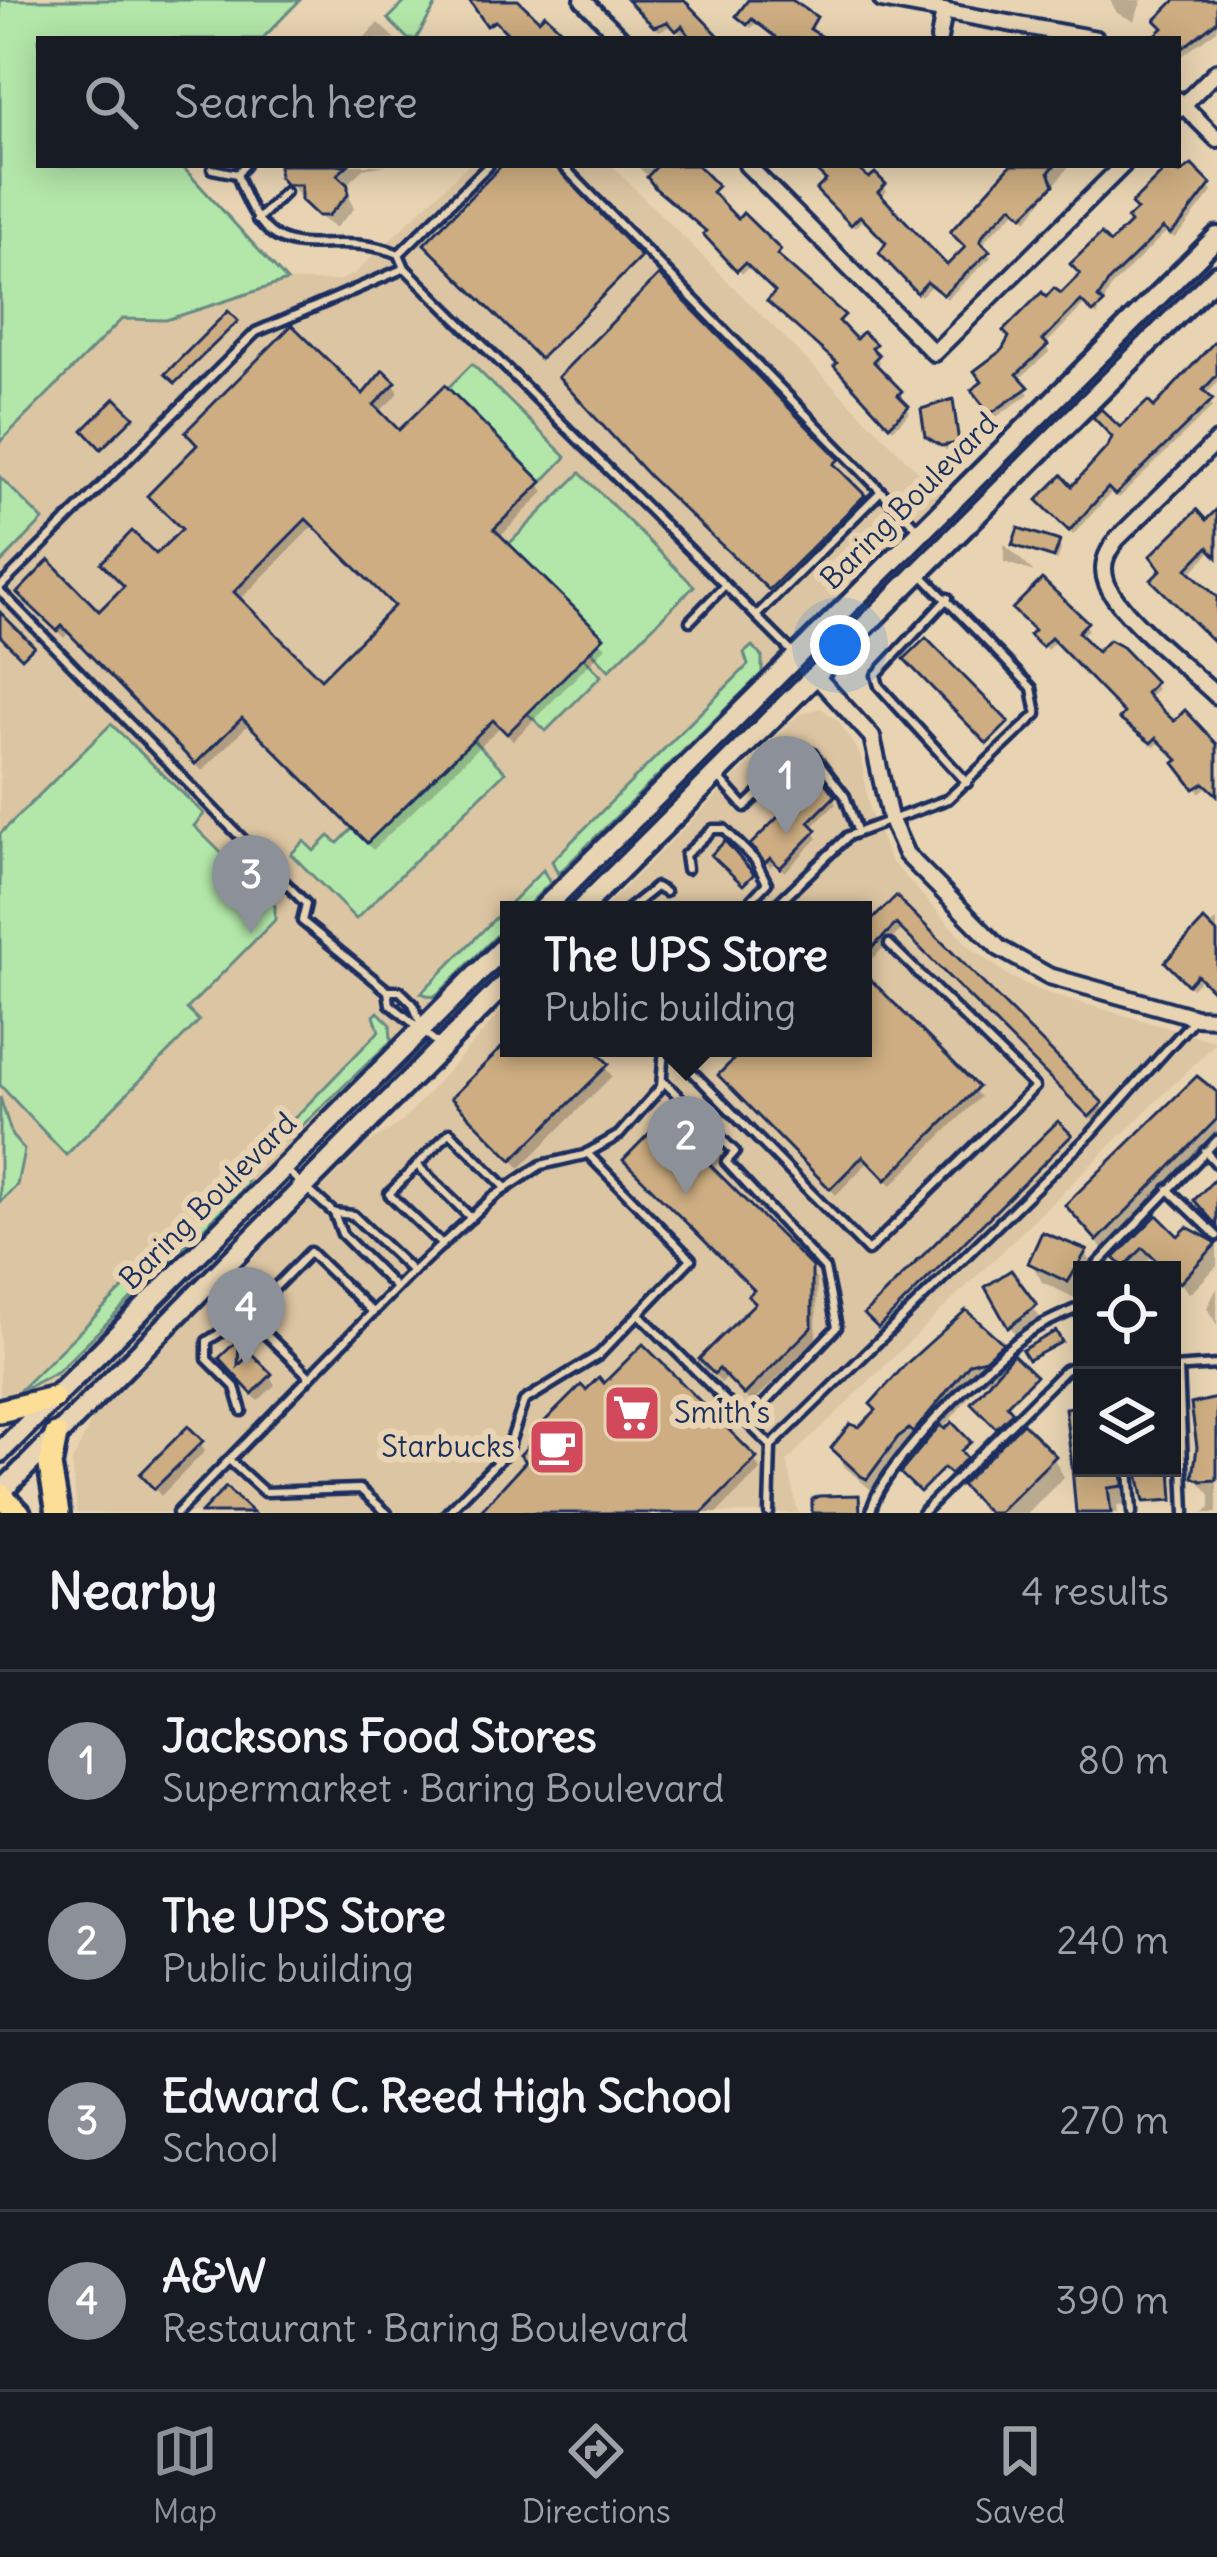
<!DOCTYPE html>
<html lang="en">
<head>
<meta charset="utf-8">
<style>
	:root { --surface:#171b24; --page:#20242c; --text:#f1f3f6; --muted:#9ea1a6; --line:#363941; --accent:#8c9099 }
	body { margin:0; font-family:Delius,sans-serif; background:var(--page); color:var(--text) }
	.controls { position:absolute; right:36px; bottom:36px; display:grid; overflow:hidden; border-radius:0px; box-shadow:0 6px 30px #0003 }
	.controls button { width:108px; height:108px; display:grid; place-items:center; padding:0; border:0; border-bottom:3px solid var(--line); background:var(--surface); color:var(--text); font:60px sans-serif }
	.you { position:absolute; left:840px; top:645px; width:42px; height:42px; margin:-30px; border:9px solid #fff; border-radius:50%; background:#1a73e8; box-shadow:0 0 0 18px #1a73e833 }
	.badge { display:grid; place-items:center; width:78px; height:78px; border-radius:50%; background:var(--accent); color:#fff; font-size:39px; font-weight:700 }
	.pin { position:absolute; translate:-50% -99px; filter:drop-shadow(0 3px 6px #0008) }
	.pin::after { content:''; position:absolute; top:63px; width:42px; height:36px; background:inherit; clip-path:polygon(0 0,100% 0,50% 100%) }
	.popup { position:absolute; left:500px; top:901px; width:372px; height:156px; box-sizing:border-box; display:grid; place-content:center; border-radius:0px; background:var(--surface); filter:drop-shadow(0 3px 9px #0005); font-size:39px; white-space:nowrap; color:var(--muted) }
	.popup b { font-size:45px; color:var(--text) }
	.popup::after { content:''; position:absolute; left:50%; top:100%; margin-left:-24px; border:24px solid transparent; border-top-color:var(--surface) }
	.list { margin:0; padding:0; list-style:none }
	h2 { display:flex; justify-content:space-between; align-items:center; height:156px; margin:0; padding:0 48px; font-size:51px }
	h2 small { font-size:39px; font-weight:400; color:var(--muted) }
	.list li { display:grid; grid-template-columns:78px 1fr auto; gap:36px; align-items:center; box-sizing:border-box; height:180px; padding:0 48px; border-top:3px solid var(--line) }
	.list b { display:block; font-size:45px; white-space:nowrap }
	.list p { margin:0; font-size:39px; white-space:nowrap; color:var(--muted) }
	.list em { font-size:39px; font-style:normal; color:var(--muted) }
	.icon { flex:none; width:66px; height:66px; fill:none; stroke:currentColor; stroke-width:2; stroke-linecap:round; stroke-linejoin:round }
	.map { position:relative; flex:none; width:1217px; height:1513px; overflow:hidden }
	.search { position:absolute; background:var(--surface); box-shadow:0 6px 30px #0003; left:36px; right:36px; top:36px; height:132px; display:flex; align-items:center; gap:30px; box-sizing:border-box; padding:0 42px; border-radius:0px; color:var(--muted); font-size:45px }
	.sheet { height:876px; background:var(--surface) }
	nav { display:flex; justify-content:space-around; align-items:center; box-sizing:border-box; height:168px; border-top:3px solid var(--line); background:var(--surface); font-size:33px; color:var(--muted) }
	nav a { display:grid; justify-items:center; gap:6px }
	nav .on { color:var(--accent) }
	.map>svg:first-child { display:block }
	.built { fill:#dcc5a2 }
	.green { fill:#b3e7a9; stroke:#678b84; stroke-width:3 }
	.shadow { fill:#0003; fill-rule:evenodd }
	.building { fill:#cdad81; stroke:#1b2f5e; stroke-width:3; fill-rule:evenodd }
	.lines { fill:none; stroke-linecap:round; stroke-linejoin:round }
	.lane-casing { stroke:#1b2f5e; stroke-width:15 }
	.street-casing { stroke:#1b2f5e; stroke-width:22 }
	.secondary-casing { stroke:#1b2f5e; stroke-width:27 }
	.primary-casing { stroke:#1b2f5e; stroke-width:30 }
	.lane { stroke:#e8d4b2; stroke-width:6 }
	.street { stroke:#e8d4b2; stroke-width:14 }
	.secondary { stroke:#e8d4b2; stroke-width:18 }
	.primary { stroke:#fcde96; stroke-width:21 }
	.labels { text-anchor:middle; stroke-width:12; stroke-linejoin:round; paint-order:stroke }
	.street-label { font-size:30px; fill:#1b2f5e; stroke:#e8d4b2 }
	.poi-label { font-size:30px; fill:#1b2f5e; stroke:#e8d4b2; text-anchor:start }
</style>
</head>
<body>
<div class="map">
<svg width="1217" height="1513" viewBox="0 0 1217 1513">
	<rect width="100%" height="100%" fill="#e8d4b2"/>
	<filter id="ink" filterUnits="userSpaceOnUse"><feTurbulence type="fractalNoise" baseFrequency=".00833" numOctaves="2"/><feDisplacementMap in="SourceGraphic" scale="24" xChannelSelector="R" yChannelSelector="G"/><feConvolveMatrix kernelMatrix="1 2 1 2 8 2 1 2 1" color-interpolation-filters="sRGB"/></filter>
	<g filter="url(#ink)">
		<!-- built -->
		<g class="built">
			<path d="M468,165H611L941,494L526,910H509V927L65,1373L27,1399L0,1406V442L122,319L166,320L287,281H338L353,275Z"/>
			<path d="M821,708L839,722L861,756L869,810L890,860L969,946L1012,978L1044,992L1217,1042L787,1461L798,1513H77L72,1462L92,1419L367,1144L402,1122L509,1003V1048H863V910H602L799,714Z"/>
		</g>
		<!-- green -->
		<g class="green">
			<path d="M0,0H300L262,39H39V165H181L287,281L166,320L122,319L0,442Z"/>
			<path d="M407,0L437,3L416,39H408L388,19Z"/>
			<path d="M472,364L566,457L542,482L448,388Z"/>
			<path d="M580,473L694,586L609,670L590,650L603,636L509,544Z"/>
			<path d="M0,477L43,520L0,564Z"/>
			<path d="M752,646L762,657V673L558,874L552,861L748,665L744,653Z"/>
			<path d="M583,657L601,676L546,731L527,713Z"/>
			<path d="M111,724L204,814L194,826L275,906V920L187,1009L199,1021L66,1155L0,1085V834Z"/>
			<path d="M473,740L505,772L356,919L291,854L304,841L314,851L329,836L338,843L352,829L367,843Z"/>
			<path d="M543,870L550,883L523,910H509V923L440,992L433,997L421,993Z"/>
			<path d="M378,1012L390,1024L391,1041L288,1139L281,1132L379,1031L374,1016Z"/>
			<path d="M0,1097L12,1136L24,1150L17,1185L0,1202Z"/>
			<path d="M248,1166L247,1185L58,1371L17,1393Z"/>
		</g>
		<!-- shadow -->
		<g class="shadow">
			<path d="M627,0H682L719,39H685L672,26L659,31Z"/>
			<path d="M752,0H788L815,19L812,35L817,39H777L756,23L751,28L739,16Z"/>
			<path d="M1110,0H1142L1134,21L1117,13Z"/>
			<path d="M1179,0H1217V30L1182,56Z"/>
			<path d="M378,23L395,39H363Z"/>
			<path d="M275,165H387L363,169L345,186L354,209L335,228L312,212Z"/>
			<path d="M507,165H551L640,260L542,358L428,244Z"/>
			<path d="M636,165H689L716,188L713,198L778,252V260L843,317L841,327L856,343L873,346L879,362L874,367L900,392L910,413L893,429L778,294L750,266L742,274L709,233Z"/>
			<path d="M811,165H849L865,181L884,186L887,191L880,198L947,269L968,248L1014,165H1070L1027,220L1017,210L987,238L982,247L991,257L947,299L931,286L921,296L885,258V241L864,219L855,228L822,196L828,182Z"/>
			<path d="M1209,186L1212,192L1184,228L1174,238L1167,231L1111,287L1097,316L1085,304L1045,345L1049,352L1018,380L1029,394L995,418L978,396L1004,352L1046,301L1061,298L1110,247Z"/>
			<path d="M235,323L177,383L169,374Z"/>
			<path d="M1217,348V383L1205,396L1213,406L1119,498L1112,492L1073,535L1044,506L1072,490L1119,431L1154,411Z"/>
			<path d="M394,384L399,393L378,413L399,434L539,483L544,492L499,538L606,647L513,741L500,727L373,850L248,725L202,771L68,633L64,638L21,593L99,615L126,588L105,563L156,558L183,531L151,496ZM313,526L395,608L321,683L239,601Z"/>
			<path d="M952,402L960,448L946,450L927,435Z"/>
			<path d="M836,460L832,467L863,498L772,590L674,497Z"/>
			<path d="M1217,515V555L1212,550L1189,575L1217,600V646L1158,586Z"/>
			<path d="M1004,544L1034,572L1004,562Z"/>
			<path d="M1016,544H1058L1061,549L1057,561Z"/>
			<path d="M1019,615L1085,624L1088,629L1079,638L1096,656L1154,684L1157,689L1147,699L1174,725L1217,747V794L1208,786L1199,793L1181,761L1161,741L1155,747L1136,734L1123,719L1127,715L1055,642L1047,650Z"/>
			<path d="M833,797L836,804L811,828L818,838L785,872L775,862L770,867L758,851Z"/>
			<path d="M896,900L1100,1105L1105,1112L1095,1122L902,929L863,968V934Z"/>
			<path d="M1217,920V994L1201,979L1192,988L1171,968Z"/>
			<path d="M863,976L980,1097L892,1185L868,1162L836,1195L727,1083L749,1048H863Z"/>
			<path d="M509,1045L589,1048L612,1076L520,1168L455,1099Z"/>
			<path d="M1217,1097V1152L1109,1258L1069,1205Z"/>
			<path d="M1069,1137L1070,1138L880,1327L868,1315Z"/>
			<path d="M716,1148L723,1159L711,1170L817,1280L816,1339L752,1403L726,1378L721,1383L702,1360L757,1305L756,1293L627,1160Z"/>
			<path d="M1157,1219L1178,1240L1203,1236L1217,1243V1266L1193,1291L1188,1293L1172,1270L1151,1257L1138,1270H1125L1118,1258Z"/>
			<path d="M1085,1253L1095,1270H1082L1079,1300L1042,1282L1031,1262Z"/>
			<path d="M1010,1274L1046,1326L1021,1345L989,1288Z"/>
			<path d="M1217,1288V1325L1207,1308Z"/>
			<path d="M971,1315L1010,1362L1014,1358L1035,1379L1006,1408L1011,1415L998,1428L974,1403L997,1378L981,1382L940,1432L968,1443L959,1454L965,1461L952,1474L946,1468L922,1492L905,1475L927,1451L921,1446L879,1497L845,1467L834,1448L860,1430Z"/>
			<path d="M238,1344L242,1367L270,1376L275,1385L258,1401L228,1367Z"/>
			<path d="M604,1387L755,1460L760,1470L717,1513H491V1500L586,1394Z"/>
			<path d="M1217,1403V1513H1203L1210,1508V1495L1194,1476L1193,1463Z"/>
			<path d="M1082,1409V1468H1122L1132,1488V1505L1117,1506L1118,1513H1075L1079,1512L1068,1410Z"/>
			<path d="M200,1442L205,1451L161,1496L143,1475Z"/>
			<path d="M1053,1457L1064,1477L1028,1513H988L983,1508L984,1513L964,1485Z"/>
			<path d="M1174,1464L1172,1501L1148,1503L1139,1468Z"/>
		</g>
		<!-- building -->
		<g class="building">
			<path d="M469,0H518L539,20L545,14L570,39H513L495,21L487,26Z"/>
			<path d="M627,0H684L722,39H692L682,26L676,31L667,22L654,27Z"/>
			<path d="M748,0H792L817,17L810,29L826,39H778L752,19L747,25L736,16Z"/>
			<path d="M1175,0H1217V21L1178,52V39H1151L1163,28L1155,20Z"/>
			<path d="M279,165H348L337,175L348,185V195L328,216H318L301,200V185H286L279,177Z"/>
			<path d="M502,165H555L641,257L540,359L424,244Z"/>
			<path d="M658,165H697L718,186L712,192L738,219L743,213L781,250L777,255L845,315L839,321L856,339L863,332L876,344L872,348L879,355L873,361L902,391L898,395L909,406L889,426L834,366L837,363L767,301L775,292L745,263L737,271L703,234L706,231L656,189L647,177Z"/>
			<path d="M810,165H853L869,178L875,173L886,184L878,192L947,265L965,247L950,232L1011,165H1055L1049,172L1054,185L1023,216L1012,206L985,232L980,241L990,251L943,295L927,282L917,293L879,253L886,243L860,216L851,225L816,190L826,180Z"/>
			<path d="M1192,165L1211,184L1182,222L1170,234L1163,228L1109,281L1098,298L1104,303L1093,313L1081,301L1065,317L1043,340L1048,345L1017,374L1029,387L990,414L971,390L982,382L974,371L1002,350L1009,337L1003,331L1042,292L1046,297L1054,288L1061,293L1080,274L1070,264L1101,234L1110,243L1130,223L1127,219L1137,210L1131,204L1167,168L1180,173Z"/>
			<path d="M659,275L839,459L834,464L865,495L769,590L649,476L558,377Z"/>
			<path d="M228,311L238,321L175,383L165,374Z"/>
			<path d="M292,325L363,394L383,370L396,382L374,405L399,430L445,385L542,482L494,529L604,637L507,734L493,720L367,843L242,718L195,764L62,626L57,631L17,593L49,560L99,611L124,586L101,563L132,531L156,554L182,529L147,496L197,445L185,432ZM306,519L394,606L321,679L234,592Z"/>
			<path d="M1217,339V375L1203,390L1213,399L1115,495L1108,488L1069,531L1037,500L1062,475L1072,486L1108,446L1112,437L1093,417L1101,409L1120,427L1148,401L1154,407Z"/>
			<path d="M115,398L134,417L101,449L83,430Z"/>
			<path d="M953,399L959,443L941,446L925,436L921,409Z"/>
			<path d="M1217,509V557L1208,547L1187,569L1217,597V645L1151,580L1161,570L1150,556L1197,510L1206,520Z"/>
			<path d="M1018,528L1060,541L1054,558L1012,545Z"/>
			<path d="M1042,579L1088,622L1078,632L1097,652L1109,640L1122,647L1156,682L1146,693L1151,699L1174,721L1185,710L1217,744V795L1204,783L1194,789L1174,763L1178,760L1156,738L1151,743L1119,719L1124,713L1051,638L1042,647L1029,635L1034,630L1012,609Z"/>
			<path d="M0,612L34,646L22,658L0,636Z"/>
			<path d="M926,638L1009,722L987,744L904,659Z"/>
			<path d="M815,769L835,796L809,822L817,830L780,868L770,858L765,863L750,845L796,799L790,794Z"/>
			<path d="M725,841L754,874L743,885L711,855Z"/>
			<path d="M896,896L1103,1103L1089,1117L896,924L863,957V929Z"/>
			<path d="M1204,920L1217,933V995L1197,975L1188,985L1165,962Z"/>
			<path d="M863,972L978,1087L886,1180L863,1156L830,1189L718,1075L745,1048H863Z"/>
			<path d="M501,1048H593L609,1064L512,1160L451,1098Z"/>
			<path d="M1197,1076L1217,1092V1119L1097,1241L1065,1205Z"/>
			<path d="M677,1105L719,1147L705,1160L812,1267V1327L744,1395L719,1369L714,1374L699,1359L755,1303L748,1296L754,1290L623,1160Z"/>
			<path d="M1058,1121L1072,1135L878,1328L864,1314Z"/>
			<path d="M1217,1177V1226L1194,1200Z"/>
			<path d="M1157,1215L1178,1236L1187,1227L1217,1243L1180,1283L1143,1248L1124,1267L1114,1258Z"/>
			<path d="M1042,1232L1087,1250L1068,1282L1028,1263Z"/>
			<path d="M1011,1270L1037,1305L1008,1328L985,1287Z"/>
			<path d="M966,1310L1003,1343L985,1359L970,1363L913,1433L909,1429L898,1437L867,1479L861,1476L831,1448L850,1424L859,1427L876,1410L870,1404L905,1365Z"/>
			<path d="M1056,1331L1062,1342L1028,1360L1022,1350Z"/>
			<path d="M239,1339L238,1366L251,1353L272,1374L252,1394L219,1358Z"/>
			<path d="M643,1344L757,1458L702,1513H479L526,1461L520,1455L533,1441L529,1437L581,1385L586,1390L599,1377L604,1383Z"/>
			<path d="M1013,1354L1036,1376L1007,1405L1013,1412L996,1428L971,1403Z"/>
			<path d="M1217,1398V1480L1202,1481L1193,1477L1197,1447L1191,1404Z"/>
			<path d="M1082,1406V1466L1072,1467L1065,1408Z"/>
			<path d="M952,1422L971,1442L961,1451L967,1458L950,1474L944,1468L920,1492L900,1473L940,1425L945,1429Z"/>
			<path d="M1023,1423L1056,1456L998,1513H989L961,1485Z"/>
			<path d="M188,1426L203,1441L154,1489L140,1474Z"/>
			<path d="M1072,1468H1122L1123,1486L1108,1488L1111,1513H1076Z"/>
			<path d="M1137,1468H1171L1173,1500L1144,1502Z"/>
			<path d="M226,1487L234,1495L253,1513H201Z"/>
			<path d="M859,1495L860,1513H812V1499L819,1496Z"/>
		</g>
		<g class="lines">
			<!-- lane casing -->
			<g class="lane-casing">
				<g id="lane">
					<path d="M562,165L918,529"/>
					<path d="M212,169L237,174"/>
					<path d="M237,174C273,285 320,223 399,254"/>
					<path d="M237,174L245,165"/>
					<path d="M257,220L285,192"/>
					<path d="M405,268L399,254L489,165"/>
					<path d="M0,587L256,332L405,268L725,585"/>
					<path d="M0,591L306,904L302,921L388,991H400L413,1004L421,1025"/>
					<path d="M948,598L876,675L879,686L967,783"/>
					<path d="M756,616L881,491"/>
					<path d="M690,621L725,585L793,653"/>
					<path d="M718,777L745,807L802,752L812,753L845,796L857,830"/>
					<path d="M687,869L685,855L713,829H724L755,860L767,883L742,910"/>
					<path d="M627,910L656,887L665,892"/>
					<path d="M771,910L848,836L948,799L1037,714L1032,688L920,573"/>
					<path d="M388,991L390,1004L441,1046"/>
					<path d="M669,1048L868,1251L1035,1087L889,944"/>
					<path d="M662,1080L735,1152L726,1162L825,1269L837,1327L747,1422"/>
					<path d="M1205,1151L1217,1164"/>
					<path d="M417,1165L389,1194L442,1245"/>
					<path d="M286,1170L334,1213L342,1234L396,1288"/>
					<path d="M1168,1189L1217,1236"/>
					<path d="M334,1213L353,1215L413,1272"/>
					<path d="M471,1218L417,1165L450,1132L505,1187"/>
					<path d="M1092,1270L1217,1140"/>
					<path d="M639,1314L771,1446"/>
					<path d="M1172,1368L1217,1365"/>
					<path d="M1179,1368L1185,1513"/>
					<path d="M309,1376L247,1316L310,1252L373,1313"/>
					<path d="M242,1411L235,1387L207,1359V1341L247,1316"/>
					<path d="M229,1460L264,1492L360,1489L387,1513"/>
					<path d="M1129,1468L1132,1513"/>
					<path d="M177,1513L408,1276L493,1197L541,1165L584,1155L619,1135L661,1087L664,1048"/>
					<path d="M447,1513L507,1452L524,1401L599,1355L691,1259L587,1153"/>
					<path d="M769,1513L771,1446L1091,1134L1194,1019"/>
					<path d="M871,1513C874,1472 994,1355 1031,1331C1047,1321 1065,1314 1082,1306"/>
					<path d="M922,1513L1065,1370L1082,1363"/>
				</g>
			</g>
			<!-- street casing -->
			<g class="street-casing">
				<g id="street">
					<path d="M583,0L622,39"/>
					<path d="M882,0L1096,39"/>
					<path d="M939,39L944,11"/>
					<path d="M1178,100L1217,139"/>
					<path d="M1178,110L1217,71"/>
					<path d="M747,165L934,353L1123,165"/>
					<path d="M1217,441L1117,539C1106,553 1100,566 1107,584C1122,619 1188,668 1217,696"/>
					<path d="M815,675L872,737L890,818L906,854L999,948L1049,976L1195,1017L1217,1018"/>
				</g>
			</g>
			<!-- secondary casing -->
			<g class="secondary-casing">
				<g id="secondary">
					<path d="M542,910L1217,237"/>
					<path d="M580,910L1217,275"/>
					<path d="M0,1452L509,942"/>
					<path d="M0,1493L509,980"/>
				</g>
			</g>
			<!-- primary casing -->
			<g class="primary-casing">
				<g id="primary">
					<path d="M0,1411L53,1398"/>
					<path d="M56,1435L50,1466L58,1513"/>
					<path d="M0,1494L19,1513"/>
				</g>
			</g>
			<!-- lane -->
			<use href="#lane" class="lane"/>
			<!-- street -->
			<use href="#street" class="street"/>
			<!-- secondary -->
			<use href="#secondary" class="secondary"/>
			<!-- primary -->
			<use href="#primary" class="primary"/>
		</g>
	</g>
	<!-- icons -->
	<defs>
		<g id="supermarket-square" transform="scale(3)"><rect x="-9" y="-9" width="18" height="18" rx="4" fill="#d1495b" stroke="#e8d4b2"/><path d="M-6-5.5h2.5l.6 2H6L4.5 2H-2.5L-4.4-4H-6ZM-1.5 3.2a1.3 1.3 0 1 0 .1 0ZM3 3.2a1.3 1.3 0 1 0 .1 0Z" fill="#fff"/></g>
		<g id="cafe-square" transform="scale(3)"><rect x="-9" y="-9" width="18" height="18" rx="4" fill="#d1495b" stroke="#e8d4b2"/><path d="M-5.5-4.5H6V0H3Q3 3.5 0 3.5H-2.5Q-5.5 3.5-5.5 0ZM3-3.2v2h1.7v-2ZM-6 4.5H4V6H-6Z" fill="#fff"/></g>
	</defs>
	<g fill-rule="evenodd">
		<use href="#supermarket-square" x="632" y="1413"/>
		<use href="#cafe-square" x="557" y="1447"/>
	</g>
	<g class="labels">
		<!-- street labels -->
		<g class="street-label">
			<text transform="translate(909 501) rotate(-45)" y="10">Baring Boulevard</text>
			<text transform="translate(208 1201) rotate(-45)" y="10">Baring Boulevard</text>
		</g>
		<!-- poi labels -->
		<g class="poi-label">
			<text x="674" y="1423">Smith's</text>
			<text x="515" y="1457" text-anchor="end">Starbucks</text>
		</g>
	</g>
</svg>
<div class="controls">
<button><svg class="icon" aria-label="locate" viewBox="0 0 24 24"><circle cx="12" cy="12" r="6"/><path d="M12 2v4M12 18v4M2 12h4M18 12h4"/></svg></button>
<button><svg class="icon" aria-label="layers" viewBox="0 0 24 24"><path d="M12 4l9 5-9 5-9-5zM3 14l9 5 9-5"/></svg></button>
</div>
<div class="you"></div>
<div class="pin badge" style="left:786px;top:835px">1</div>
<div class="pin badge" style="left:686px;top:1195px">2</div>
<div class="popup"><b>The UPS Store</b>Public building</div>
<div class="pin badge" style="left:251px;top:934px">3</div>
<div class="pin badge" style="left:246px;top:1366px">4</div>
<div class="search"><svg class="icon" aria-label="search" viewBox="0 0 24 24"><circle cx="10" cy="10" r="6"/><path d="M15 15l6 6"/></svg>Search here</div>
</div>
<section class="sheet">
<h2>Nearby<small>4 results</small></h2>
<ul class="list">
<li><span class="badge">1</span><div><b>Jacksons Food Stores</b><p>Supermarket · Baring Boulevard</p></div><em>80 m</em></li>
<li><span class="badge">2</span><div><b>The UPS Store</b><p>Public building</p></div><em>240 m</em></li>
<li><span class="badge">3</span><div><b>Edward C. Reed High School</b><p>School</p></div><em>270 m</em></li>
<li><span class="badge">4</span><div><b>A&amp;W</b><p>Restaurant · Baring Boulevard</p></div><em>390 m</em></li>
</ul>
</section>
<nav>
<a class="on"><svg class="icon" aria-label="map" viewBox="0 0 24 24"><path d="M3 6l6-2 6 2 6-2v14l-6 2-6-2-6 2zM9 4v14M15 6v14"/></svg>Map</a>
<a><svg class="icon" aria-label="directions" viewBox="0 0 24 24"><path d="M12 3l9 9-9 9-9-9zM9 14v-3h6M13 9l2 2-2 2"/></svg>Directions</a>
<a><svg class="icon" aria-label="saved" viewBox="0 0 24 24"><path d="M7 4h10v16l-5-4-5 4z"/></svg>Saved</a>
</nav>
</body>
</html>
